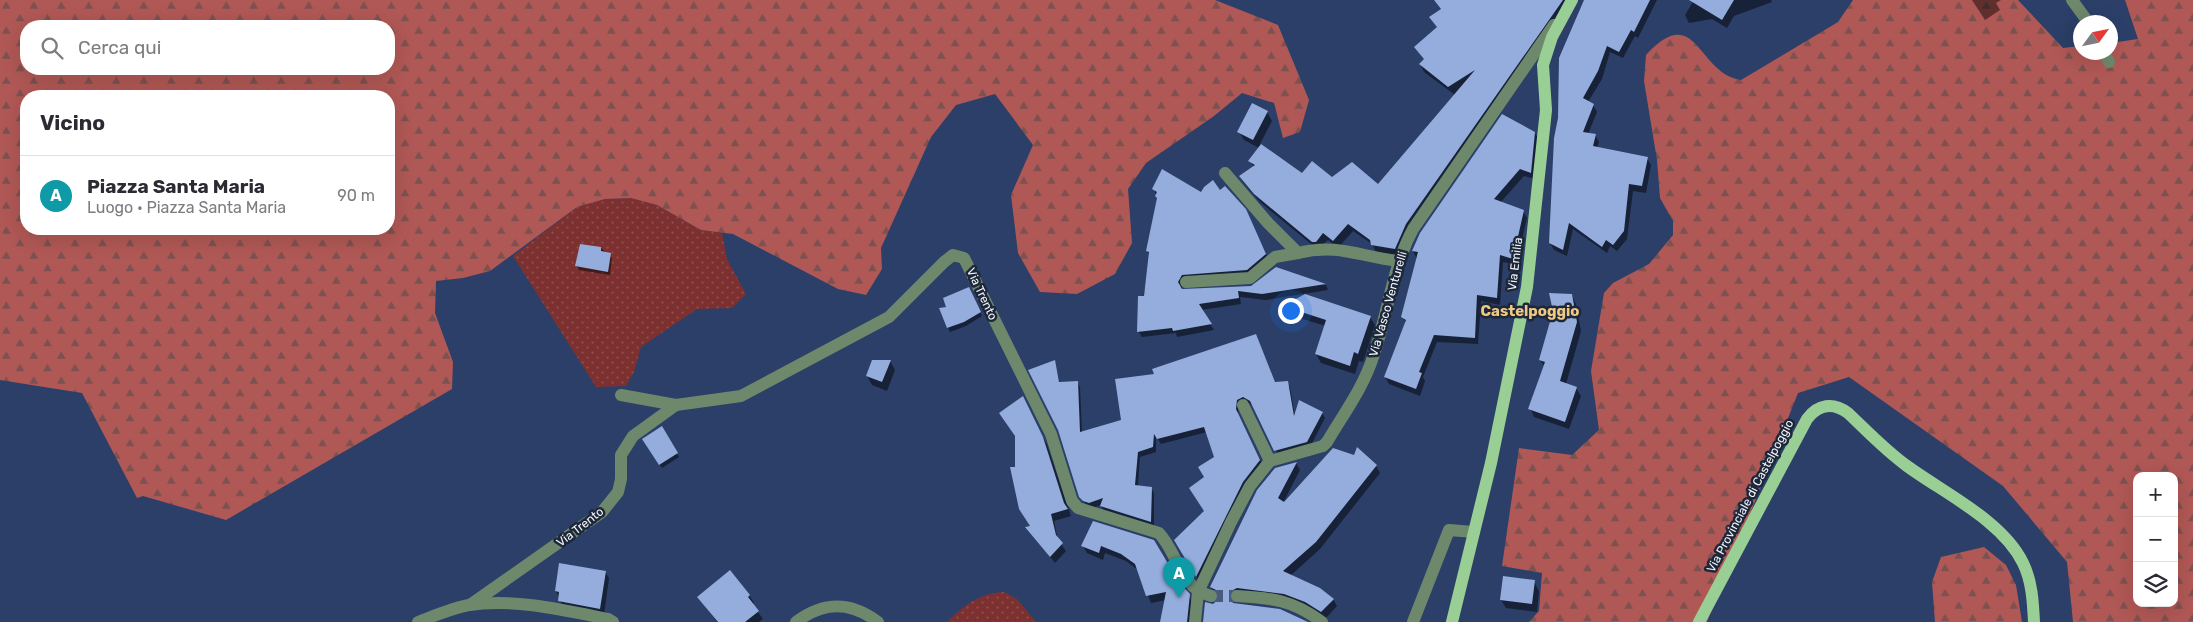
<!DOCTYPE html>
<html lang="it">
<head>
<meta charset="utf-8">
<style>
	:root { --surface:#fff; --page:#f7f7f7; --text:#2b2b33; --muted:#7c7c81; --line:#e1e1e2; --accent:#7e6634 }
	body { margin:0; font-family:Rubik,sans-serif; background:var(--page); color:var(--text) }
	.controls { position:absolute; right:15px; bottom:15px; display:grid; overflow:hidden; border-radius:10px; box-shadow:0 5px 20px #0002 }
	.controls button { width:45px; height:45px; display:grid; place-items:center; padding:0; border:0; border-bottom:1px solid var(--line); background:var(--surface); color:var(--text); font:25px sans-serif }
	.compass { position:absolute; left:2073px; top:15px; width:45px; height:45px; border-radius:50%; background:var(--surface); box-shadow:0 5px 20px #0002; rotate:57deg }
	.you { position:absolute; left:1290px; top:310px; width:18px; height:18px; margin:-12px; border:4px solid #fff; border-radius:50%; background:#1a73e8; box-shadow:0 0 0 8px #1a73e833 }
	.badge { display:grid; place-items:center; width:32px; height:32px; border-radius:50%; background:var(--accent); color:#fff; font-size:16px; font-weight:700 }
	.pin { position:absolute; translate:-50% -41px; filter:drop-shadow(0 1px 2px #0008) }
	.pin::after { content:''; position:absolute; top:26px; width:18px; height:15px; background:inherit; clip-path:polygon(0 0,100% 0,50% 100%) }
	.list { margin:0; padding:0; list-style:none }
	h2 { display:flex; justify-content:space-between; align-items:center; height:65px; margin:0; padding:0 20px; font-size:21px }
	h2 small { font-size:16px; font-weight:400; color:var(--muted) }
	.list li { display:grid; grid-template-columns:32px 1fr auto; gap:15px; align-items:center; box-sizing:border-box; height:80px; padding:0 20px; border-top:1px solid var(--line) }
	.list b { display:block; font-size:19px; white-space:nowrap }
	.list p { margin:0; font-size:16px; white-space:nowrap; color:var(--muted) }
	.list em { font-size:16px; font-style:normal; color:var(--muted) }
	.icon { flex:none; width:28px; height:28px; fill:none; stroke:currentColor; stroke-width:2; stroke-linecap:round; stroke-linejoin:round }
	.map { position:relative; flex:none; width:2193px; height:622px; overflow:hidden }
	.search { position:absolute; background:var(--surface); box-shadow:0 5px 20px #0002; left:20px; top:20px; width:375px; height:55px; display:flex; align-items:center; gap:12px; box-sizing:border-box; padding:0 18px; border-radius:20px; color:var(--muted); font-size:19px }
	.panel { position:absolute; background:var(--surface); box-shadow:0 5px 20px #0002; left:20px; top:90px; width:375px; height:145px; border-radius:20px }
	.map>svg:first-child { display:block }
	.grass { fill:url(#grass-dots) }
	.forest { fill:url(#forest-firs); fill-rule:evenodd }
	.shadow { fill:#0007 }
	.building { fill:#94addd }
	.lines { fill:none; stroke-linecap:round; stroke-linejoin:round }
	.minor-tunnel { stroke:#495a7e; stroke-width:12; stroke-dasharray:12 6; stroke-linecap:butt }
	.minor { stroke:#6e886c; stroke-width:12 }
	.major { stroke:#99cf95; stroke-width:12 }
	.labels { text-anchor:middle; stroke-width:5; stroke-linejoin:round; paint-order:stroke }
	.street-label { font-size:12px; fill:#f2f5fa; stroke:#1d273a }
	.quarter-label { font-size:15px; font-weight:bold; fill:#f0ca82; stroke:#1d273a }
</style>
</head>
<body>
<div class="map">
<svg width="2193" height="622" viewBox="0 0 2193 622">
	<defs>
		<pattern id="grass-dots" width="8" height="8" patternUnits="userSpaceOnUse" patternTransform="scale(1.25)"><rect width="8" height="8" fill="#7d3030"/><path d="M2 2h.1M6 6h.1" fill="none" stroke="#904f4f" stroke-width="1.8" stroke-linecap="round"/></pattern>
		<pattern id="forest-firs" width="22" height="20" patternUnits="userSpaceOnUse" patternTransform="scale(1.25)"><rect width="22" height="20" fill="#b05855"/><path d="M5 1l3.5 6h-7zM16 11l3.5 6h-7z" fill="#7c5150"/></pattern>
	</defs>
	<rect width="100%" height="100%" fill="#2b3f68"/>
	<!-- grass -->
	<g class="grass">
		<path d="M631,198L657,205L701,230L722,232L727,259L746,294L732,308L697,309L641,347L634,372L626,386L596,387L513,256L577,207L605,199Z"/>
		<path d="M1004,592L1017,599L1036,622H947C964,605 980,593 1004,592Z"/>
	</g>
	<!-- forest -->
	<g class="forest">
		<path d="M0,0H1215L1278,25L1309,100L1300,132L1283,138L1274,103L1242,93L1214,116L1146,163L1128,189L1132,243L1115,274L1077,294L1040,292L1018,253L1011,195L1033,145L995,94L956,105L931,137L881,248L882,269L866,295L838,289L733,234L701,230L657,205L631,198L605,199L577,207L490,271L463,278L436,281L435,313L453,362L452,389L226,520L143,496L137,498L82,393L0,380ZM26,26H389V69H26ZM26,96H389V229H26Z"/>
		<path d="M1853,0H2018L2063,48L2080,46V52H2110L2111,43L2138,39L2125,0H2193V622H2073L2067,562L2003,486L1849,377L1798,393L1707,622H1529L1539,611L1542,573L1502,566L1519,448L1572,455L1599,430L1591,371L1604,293L1613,283L1649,264L1673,235V221L1660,198L1657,160L1644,81L1646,55C1697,0 1697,74 1741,80L1838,22ZM2137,476H2174V603H2137Z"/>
		<path d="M1984,547L2006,565L2016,585L2022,622H1935L1932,582L1941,557Z"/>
	</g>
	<!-- shadow -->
	<g class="shadow">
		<path d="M1434,0H1572L1399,256L1376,252L1372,244L1353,231L1338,248L1328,240L1317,249L1260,202L1245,184L1240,177L1254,167L1250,161L1259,148L1244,140L1239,132L1267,112L1272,121L1260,144L1303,175L1378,185L1455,95L1424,72L1420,64L1425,60L1416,47L1438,28L1431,18L1442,10Z"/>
		<path d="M1585,0H1657L1638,38L1635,36L1623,58L1610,52L1602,79L1588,102L1593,105L1597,112L1588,134L1595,135L1599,142L1597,148L1647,158L1651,165L1646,193L1633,191L1627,239L1617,251L1610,246L1607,253L1573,229L1567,256L1554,250L1550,243Z"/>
		<path d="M1694,0H1771L1772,2L1734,16L1727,28L1712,19L1689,23L1685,15Z"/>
		<path d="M1972,0H2001L1996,3L2000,10L1985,20Z"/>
		<path d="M1535,133L1539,140L1535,179L1524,176L1500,203L1523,211L1527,218L1516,265L1503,262L1500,305L1481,301L1478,344L1437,342L1423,377L1425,381L1420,396L1389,384L1385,377L1406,323L1403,317L1417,259L1413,251L1421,234Z"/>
		<path d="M1154,189L1202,194L1220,192L1248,217L1269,260L1250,276L1185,281L1181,290L1251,287L1276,268L1326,285L1328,290L1266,300L1240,297L1241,304L1201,310L1214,330L1177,337L1176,333L1142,337L1138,331L1150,256L1147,251L1158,200Z"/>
		<path d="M601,248L612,258L610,275L579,270L576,266Z"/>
		<path d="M971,293L982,316L966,326L950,332L940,309L948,307Z"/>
		<path d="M1305,295L1370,317L1375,325L1363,362L1359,361L1355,374L1321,363L1316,354L1326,326L1289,315L1285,307Z"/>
		<path d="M1572,295L1576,304L1581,331L1566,384L1576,388L1581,396L1569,429L1534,417L1530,408L1545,367L1540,360Z"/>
		<path d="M890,361L895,370L887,391L872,385L867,376Z"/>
		<path d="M1054,361L1060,384L1077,382L1080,387L1082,433L1275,383L1287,382L1290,387L1295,416L1322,413L1325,418L1310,447L1279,456L1254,406L1247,402L1239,405L1238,415L1263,466L1199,581L1175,540L1206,512L1205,478L1215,457L1207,432L1161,444L1156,436V452L1140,457L1138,486L1151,488L1154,493V527L1104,511L1101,505L1092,508L1084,502L1080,496Z"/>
		<path d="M1026,404L1047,445L1071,516L1054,521L1058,540L1066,551L1055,563L1027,528L1032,527L1016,468Z"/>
		<path d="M661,428L679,457L662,468L644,440Z"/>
		<path d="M1296,463L1300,470L1282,505L1376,466L1380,473L1320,549L1290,576L1333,599L1337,606L1326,618L1300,604L1233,599V604L1304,622H1204L1213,605L1220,599L1211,587L1258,491Z"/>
		<path d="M1094,523L1178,583L1193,602L1192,622H1161L1166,600L1151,603L1138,570L1126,561L1105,553L1103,560L1087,553L1083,546Z"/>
		<path d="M605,572L609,578L604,615L563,607L556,591Z"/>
		<path d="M1534,582L1539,591L1537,612L1506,608L1501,600Z"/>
		<path d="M749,595L754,603L752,604L763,619L759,622H717L699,597Z"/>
	</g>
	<!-- building -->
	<g class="building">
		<path d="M1434,0H1563L1406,224L1395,249L1371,245L1370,240L1348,224L1333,241L1323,233L1316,242H1312L1254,194L1239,176L1255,165L1248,161L1261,144L1302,173L1312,161L1332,177L1352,162L1378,184L1475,70L1448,87L1419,64L1424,59L1414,47L1437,27L1429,17L1441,9Z"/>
		<path d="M1584,0H1650L1634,32L1631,30L1619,52L1607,46L1598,71L1583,98L1594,104L1583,132L1596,134L1593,146L1648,157L1642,186L1629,184L1624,231L1613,245L1606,240L1602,247L1569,223L1563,250L1549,243L1554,138L1558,118L1559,58Z"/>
		<path d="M1689,0H1734L1722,20Z"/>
		<path d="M1252,103L1268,111L1253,140L1237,132Z"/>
		<path d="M1502,114L1535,132L1531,173L1520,169L1494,199L1524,210L1513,259L1500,255L1497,298L1477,295L1475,338L1434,335L1419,372L1422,373L1416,389L1384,377L1406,320L1401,317L1418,252L1412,251L1420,233Z"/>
		<path d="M1162,169L1201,192L1204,187L1213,180L1220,190L1225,186L1246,209L1266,254L1247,270L1182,275L1178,282L1182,289L1251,286L1276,267L1326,284L1262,294L1238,291L1239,298L1199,304L1212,324L1173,331L1172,328L1137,332L1138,296H1144L1149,252L1146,251L1157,198L1155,196L1157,192L1152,189Z"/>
		<path d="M580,244L601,247V251L611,253L608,272L575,266Z"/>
		<path d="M969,287L981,312L964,322L947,328L939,308L946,307L943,298Z"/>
		<path d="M1549,293L1572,294L1577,322L1560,381L1577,387L1565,422L1528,409L1545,362L1539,360L1553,311Z"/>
		<path d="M1305,294L1371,316L1358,354L1354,352L1350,366L1315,354L1326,320L1283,306Z"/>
		<path d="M1256,334L1275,382L1288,381L1294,416L1299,400L1323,412L1307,442L1274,451L1250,401L1243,397L1237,400L1236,409L1260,460L1243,482L1196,577L1174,540L1204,511L1189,488L1204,477L1198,467L1214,457L1204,427L1157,439L1154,434L1153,447L1138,452L1135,485L1152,487L1151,522L1100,506L1103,498L1089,503L1083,501L1079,497L1058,430L1028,370L1055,360L1059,382L1078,381L1080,432L1121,420L1115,379L1154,374L1152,369Z"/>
		<path d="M872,360H891L882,382L866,376Z"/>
		<path d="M1023,396L1043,437L1064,503L1068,509L1051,514L1056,535L1063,543L1050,557L1025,527L1030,526L1019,509L1010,467H1015V436L999,413Z"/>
		<path d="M662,426L678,453L659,465L642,439Z"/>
		<path d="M1357,447L1377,465L1316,542L1283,571L1320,588L1334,599L1321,612L1305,602L1284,594L1237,588L1231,591L1229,595L1233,603L1280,609L1308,622H1203L1205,602L1213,604L1219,599L1218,591L1210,587L1257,490L1275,468L1297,462L1278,498L1284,502L1333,448L1354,455Z"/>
		<path d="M1093,521L1154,540L1179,582L1190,594L1187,622H1160L1166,592L1146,596L1135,564L1121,554L1101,546L1099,553L1081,546Z"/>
		<path d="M559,563L606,571L600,609L558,601L559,592L555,591Z"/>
		<path d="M730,570L750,595L748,597L759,611L745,622H718L697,597Z"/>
		<path d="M1503,576L1535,580L1532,604L1500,600Z"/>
	</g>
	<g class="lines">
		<!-- minor-tunnel -->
		<path class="minor-tunnel" d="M1211,596H1237"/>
		<!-- minor -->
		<g class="minor">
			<path d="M2072,0L2088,22"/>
			<path d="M2104,52L2109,62"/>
			<path d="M1225,173L1268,223L1298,253C1339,243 1360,257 1399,261"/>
			<path d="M1186,282L1250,278L1275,257L1298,253"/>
			<path d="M621,395L676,405L741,396L889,317L944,262L953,255L964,258L1051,434L1072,501L1078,508L1159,533C1179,555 1179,587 1211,596"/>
			<path d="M1243,405L1270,461"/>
			<path d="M1237,596C1272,598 1293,600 1322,622"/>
			<path d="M470,605L602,512L618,492L621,479V455L633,436L676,405"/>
			<path d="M418,622C434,616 452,608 469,605C514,598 564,610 608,619L613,622"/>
			<path d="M796,622C824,601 850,601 878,622"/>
			<path d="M1195,622L1198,592L1231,522L1250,486L1270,461L1323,446L1327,442C1344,413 1364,387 1374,354C1388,313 1392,268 1413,229L1554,25"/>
			<path d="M1413,622L1449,530L1474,532"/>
		</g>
		<!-- major -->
		<g class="major">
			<path d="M1452,622L1491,463L1527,287L1546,110L1543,65L1552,37L1572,0"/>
			<path d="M1699,622L1807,419C1818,404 1833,402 1848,413C1867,431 1886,451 1907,466C1944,493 2003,521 2023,563C2032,581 2033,602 2034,622"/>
		</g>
	</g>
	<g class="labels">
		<!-- street labels -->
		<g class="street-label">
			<text transform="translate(1515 264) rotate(-83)" y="4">Via Emilia</text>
			<text transform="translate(982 294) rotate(65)" y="4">Via Trento</text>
			<text transform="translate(1388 304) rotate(-74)" y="4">Via Vasco Venturelli</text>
			<text transform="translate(1750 496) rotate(-62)" y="4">Via Provinciale di Castelpoggio</text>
			<text transform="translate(580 527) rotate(-38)" y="4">Via Trento</text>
		</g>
		<!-- quarter labels -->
		<g class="quarter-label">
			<text x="1530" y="316">Castelpoggio</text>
		</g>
	</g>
</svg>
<div class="controls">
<button>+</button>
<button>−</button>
<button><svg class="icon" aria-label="layers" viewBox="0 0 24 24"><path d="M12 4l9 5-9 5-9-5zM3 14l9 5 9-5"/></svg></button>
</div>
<svg class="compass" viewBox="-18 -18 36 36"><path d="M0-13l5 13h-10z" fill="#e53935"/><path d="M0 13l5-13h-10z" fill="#7c7c81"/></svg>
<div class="you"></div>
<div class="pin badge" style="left:1179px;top:598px;background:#0f9aa8">A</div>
<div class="search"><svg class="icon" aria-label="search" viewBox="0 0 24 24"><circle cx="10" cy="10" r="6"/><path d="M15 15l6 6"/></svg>Cerca qui</div>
<section class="panel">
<h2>Vicino<small></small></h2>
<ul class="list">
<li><span class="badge" style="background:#0f9aa8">A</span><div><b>Piazza Santa Maria</b><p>Luogo · Piazza Santa Maria</p></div><em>90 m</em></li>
</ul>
</section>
</div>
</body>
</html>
